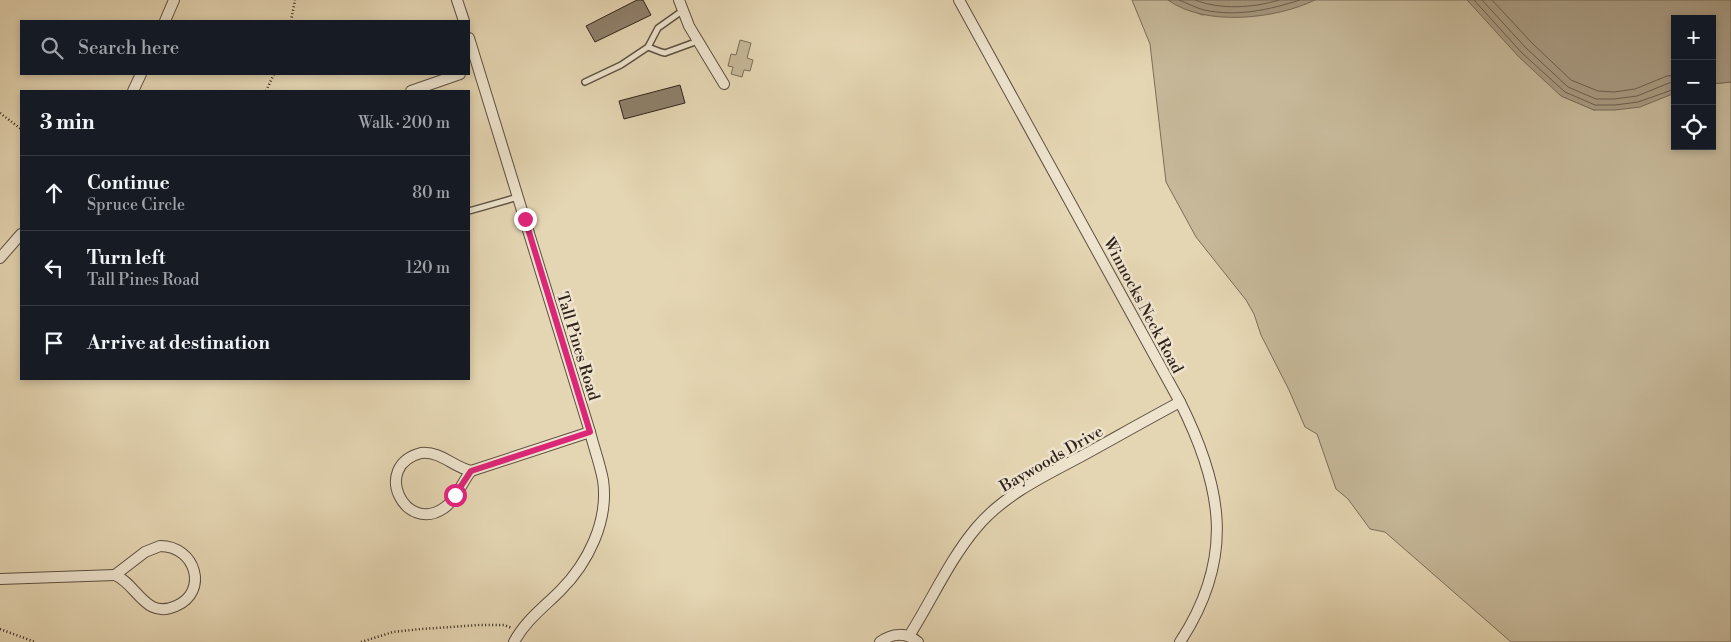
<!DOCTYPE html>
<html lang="en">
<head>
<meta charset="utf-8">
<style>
	:root { --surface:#171b24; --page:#242831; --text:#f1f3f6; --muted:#9ea1a6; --line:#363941 }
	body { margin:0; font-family:"Libre Bodoni",serif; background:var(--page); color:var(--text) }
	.controls { position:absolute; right:15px; top:15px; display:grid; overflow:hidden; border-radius:0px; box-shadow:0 2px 8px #0003 }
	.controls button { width:45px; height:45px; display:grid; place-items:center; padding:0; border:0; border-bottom:1px solid var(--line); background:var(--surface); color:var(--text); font:25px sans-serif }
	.stop { position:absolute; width:15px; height:15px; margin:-11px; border:4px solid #db2777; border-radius:50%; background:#fff }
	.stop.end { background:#db2777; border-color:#fff; box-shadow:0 1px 5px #0008 }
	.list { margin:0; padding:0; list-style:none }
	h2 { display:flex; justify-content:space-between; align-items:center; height:65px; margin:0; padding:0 20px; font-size:21px }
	h2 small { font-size:16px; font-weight:400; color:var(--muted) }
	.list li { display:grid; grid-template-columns:32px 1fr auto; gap:15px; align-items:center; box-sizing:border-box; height:75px; padding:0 20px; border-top:1px solid var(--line) }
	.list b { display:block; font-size:19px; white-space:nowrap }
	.list p { margin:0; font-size:16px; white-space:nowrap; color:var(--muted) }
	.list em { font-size:16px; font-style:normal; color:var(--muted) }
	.icon { flex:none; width:28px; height:28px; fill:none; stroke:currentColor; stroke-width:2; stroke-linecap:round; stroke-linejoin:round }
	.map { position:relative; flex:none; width:1731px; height:642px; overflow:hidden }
	.search { position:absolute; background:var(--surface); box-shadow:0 2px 8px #0003; left:20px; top:20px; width:450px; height:55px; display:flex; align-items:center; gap:12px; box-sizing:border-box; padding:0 18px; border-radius:0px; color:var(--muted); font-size:19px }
	.panel { position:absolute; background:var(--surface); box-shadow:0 2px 8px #0003; left:20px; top:90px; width:450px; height:290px; border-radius:0px }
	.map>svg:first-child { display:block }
	.green { fill:#c6b899; stroke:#7b6e5a }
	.water { fill:#a79980; stroke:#776a58 }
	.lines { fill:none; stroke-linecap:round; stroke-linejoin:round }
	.shore { stroke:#6c5e4e; stroke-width:1 }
	.building { fill:#8e806b; stroke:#30231c }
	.lane-casing { stroke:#5d5042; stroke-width:8 }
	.street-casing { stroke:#5d5042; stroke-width:12 }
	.path { stroke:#30231c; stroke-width:2.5; stroke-dasharray:1 2.5; stroke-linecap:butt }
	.lane { stroke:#eee4ce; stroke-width:5 }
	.street { stroke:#eee4ce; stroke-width:10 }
	.route { stroke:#db2777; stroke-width:6 }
	.labels { text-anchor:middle; stroke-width:5; stroke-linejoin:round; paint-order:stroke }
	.street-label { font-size:16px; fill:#30231c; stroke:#eee4ce }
</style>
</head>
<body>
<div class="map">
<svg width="1731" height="642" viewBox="0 0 1731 642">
	<rect width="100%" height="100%" fill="#e5d6b3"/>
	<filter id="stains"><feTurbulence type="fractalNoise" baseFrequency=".004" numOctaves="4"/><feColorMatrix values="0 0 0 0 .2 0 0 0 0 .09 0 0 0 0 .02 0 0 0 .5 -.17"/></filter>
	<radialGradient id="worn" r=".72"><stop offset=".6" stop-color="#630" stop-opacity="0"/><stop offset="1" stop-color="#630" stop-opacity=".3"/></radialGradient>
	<!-- green -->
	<g class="green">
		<path d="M1132,0H1168L1202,15L1297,0H1477L1536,72L1564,97L1594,110L1675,90V146H1712V84L1731,82V642H1511L1385,532L1370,529L1348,499L1336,489L1317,434L1305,427L1289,390L1261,335L1254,314L1246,300L1196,237L1166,182L1150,44Z"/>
		<path d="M740,40L751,43L747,58L753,60L750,71L744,70L742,77L731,74L733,67L728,66L731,54L736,55Z"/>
	</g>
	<!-- water -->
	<g class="water">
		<path d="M1168,0H1315C1276,19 1205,27 1168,0Z"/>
		<path d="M1467,0H1731V82L1712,84V19H1675V93L1640,107L1615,110H1594L1561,96L1519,57Z"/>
	</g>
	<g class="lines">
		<!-- shore -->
		<g class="shore">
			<path d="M1179,0C1187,3 1196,8 1204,10C1238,17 1268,10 1300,0"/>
			<path d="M1195,0C1221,10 1253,8 1279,0"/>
			<path d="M1474,0L1522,53L1565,92L1595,105H1615L1638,102L1675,89"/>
			<path d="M1482,0L1526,48L1568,87L1596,99H1614L1637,96L1669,83L1675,82"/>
			<path d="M1492,0L1532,43L1571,80L1598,91L1614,92L1635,89L1667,76L1675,75"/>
		</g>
	</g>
	<!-- building -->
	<g class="building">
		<path d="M637,0H643L651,15L595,42L586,26Z"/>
		<path d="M680,85L685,103L624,119L619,101Z"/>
	</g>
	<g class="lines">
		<!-- lane casing -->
		<g class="lane-casing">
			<g id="lane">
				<path d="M648,47L661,52L665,53L698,41"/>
				<path d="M585,82L621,65L648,47L658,28L682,11"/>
				<path d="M469,211L518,197"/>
			</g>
		</g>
		<!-- street casing -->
		<g class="street-casing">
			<g id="street">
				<path d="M457,0L464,21"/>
				<path d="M679,0L689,26L724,84"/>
				<path d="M959,0L1180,402C1223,488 1235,558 1180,642"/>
				<path d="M165,21L174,0"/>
				<path d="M469,38L590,432C594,448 600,464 603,480C609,521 588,563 560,591C544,607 525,621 514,642"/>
				<path d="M133,91L141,74"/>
				<path d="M411,91L460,74"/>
				<path d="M0,258L21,234"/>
				<path d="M421,453C441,451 453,467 471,471C462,482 456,500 444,508C405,535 371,466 421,453Z"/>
				<path d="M471,471L590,432"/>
				<path d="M160,546C196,546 209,592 176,606C145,620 137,584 115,575L145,552Z"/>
				<path d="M0,579L115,575"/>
				<path d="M909,636C932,600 949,560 977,527C1004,495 1044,476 1080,457C1113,439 1146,420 1180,402"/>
				<path d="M880,642C892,633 906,632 918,642"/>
			</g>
		</g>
		<!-- path -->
		<g class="path">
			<path d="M291,21L295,0"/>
			<path d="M266,91L274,74"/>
			<path d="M0,113L21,129"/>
			<path d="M0,629L35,642"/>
			<path d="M361,642L393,632L421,629L480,625H504L512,628"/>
		</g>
		<!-- lane -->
		<use href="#lane" class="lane"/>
		<!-- street -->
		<use href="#street" class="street"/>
	</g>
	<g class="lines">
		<!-- route -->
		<path class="route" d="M455,495L471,471L590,432L525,219"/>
	</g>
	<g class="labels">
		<!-- street labels -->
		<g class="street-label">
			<text transform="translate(1144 305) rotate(62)" y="6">Winnocks Neck Road</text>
			<text transform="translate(579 346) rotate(73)" y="6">Tall Pines Road</text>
			<text transform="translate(1051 458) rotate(-30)" y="6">Baywoods Drive</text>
		</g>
	</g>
	<rect width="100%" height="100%" filter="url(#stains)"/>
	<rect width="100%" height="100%" fill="url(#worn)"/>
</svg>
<div class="controls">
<button>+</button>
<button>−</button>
<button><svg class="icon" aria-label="locate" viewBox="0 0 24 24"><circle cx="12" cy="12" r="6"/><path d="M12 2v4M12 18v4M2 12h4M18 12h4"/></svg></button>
</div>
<div class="stop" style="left:455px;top:495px"></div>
<div class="stop end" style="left:525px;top:219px"></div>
<div class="search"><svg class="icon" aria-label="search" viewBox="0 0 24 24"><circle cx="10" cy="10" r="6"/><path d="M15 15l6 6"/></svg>Search here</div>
<section class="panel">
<h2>3 min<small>Walk · 200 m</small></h2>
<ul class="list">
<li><svg class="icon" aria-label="ahead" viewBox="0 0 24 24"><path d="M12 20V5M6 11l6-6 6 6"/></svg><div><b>Continue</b><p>Spruce Circle</p></div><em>80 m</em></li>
<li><svg class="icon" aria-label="left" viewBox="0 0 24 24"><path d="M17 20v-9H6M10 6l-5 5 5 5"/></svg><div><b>Turn left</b><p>Tall Pines Road</p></div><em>120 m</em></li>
<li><svg class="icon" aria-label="arrive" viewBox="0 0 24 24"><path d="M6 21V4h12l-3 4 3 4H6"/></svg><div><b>Arrive at destination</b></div></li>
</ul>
</section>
</div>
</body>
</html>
